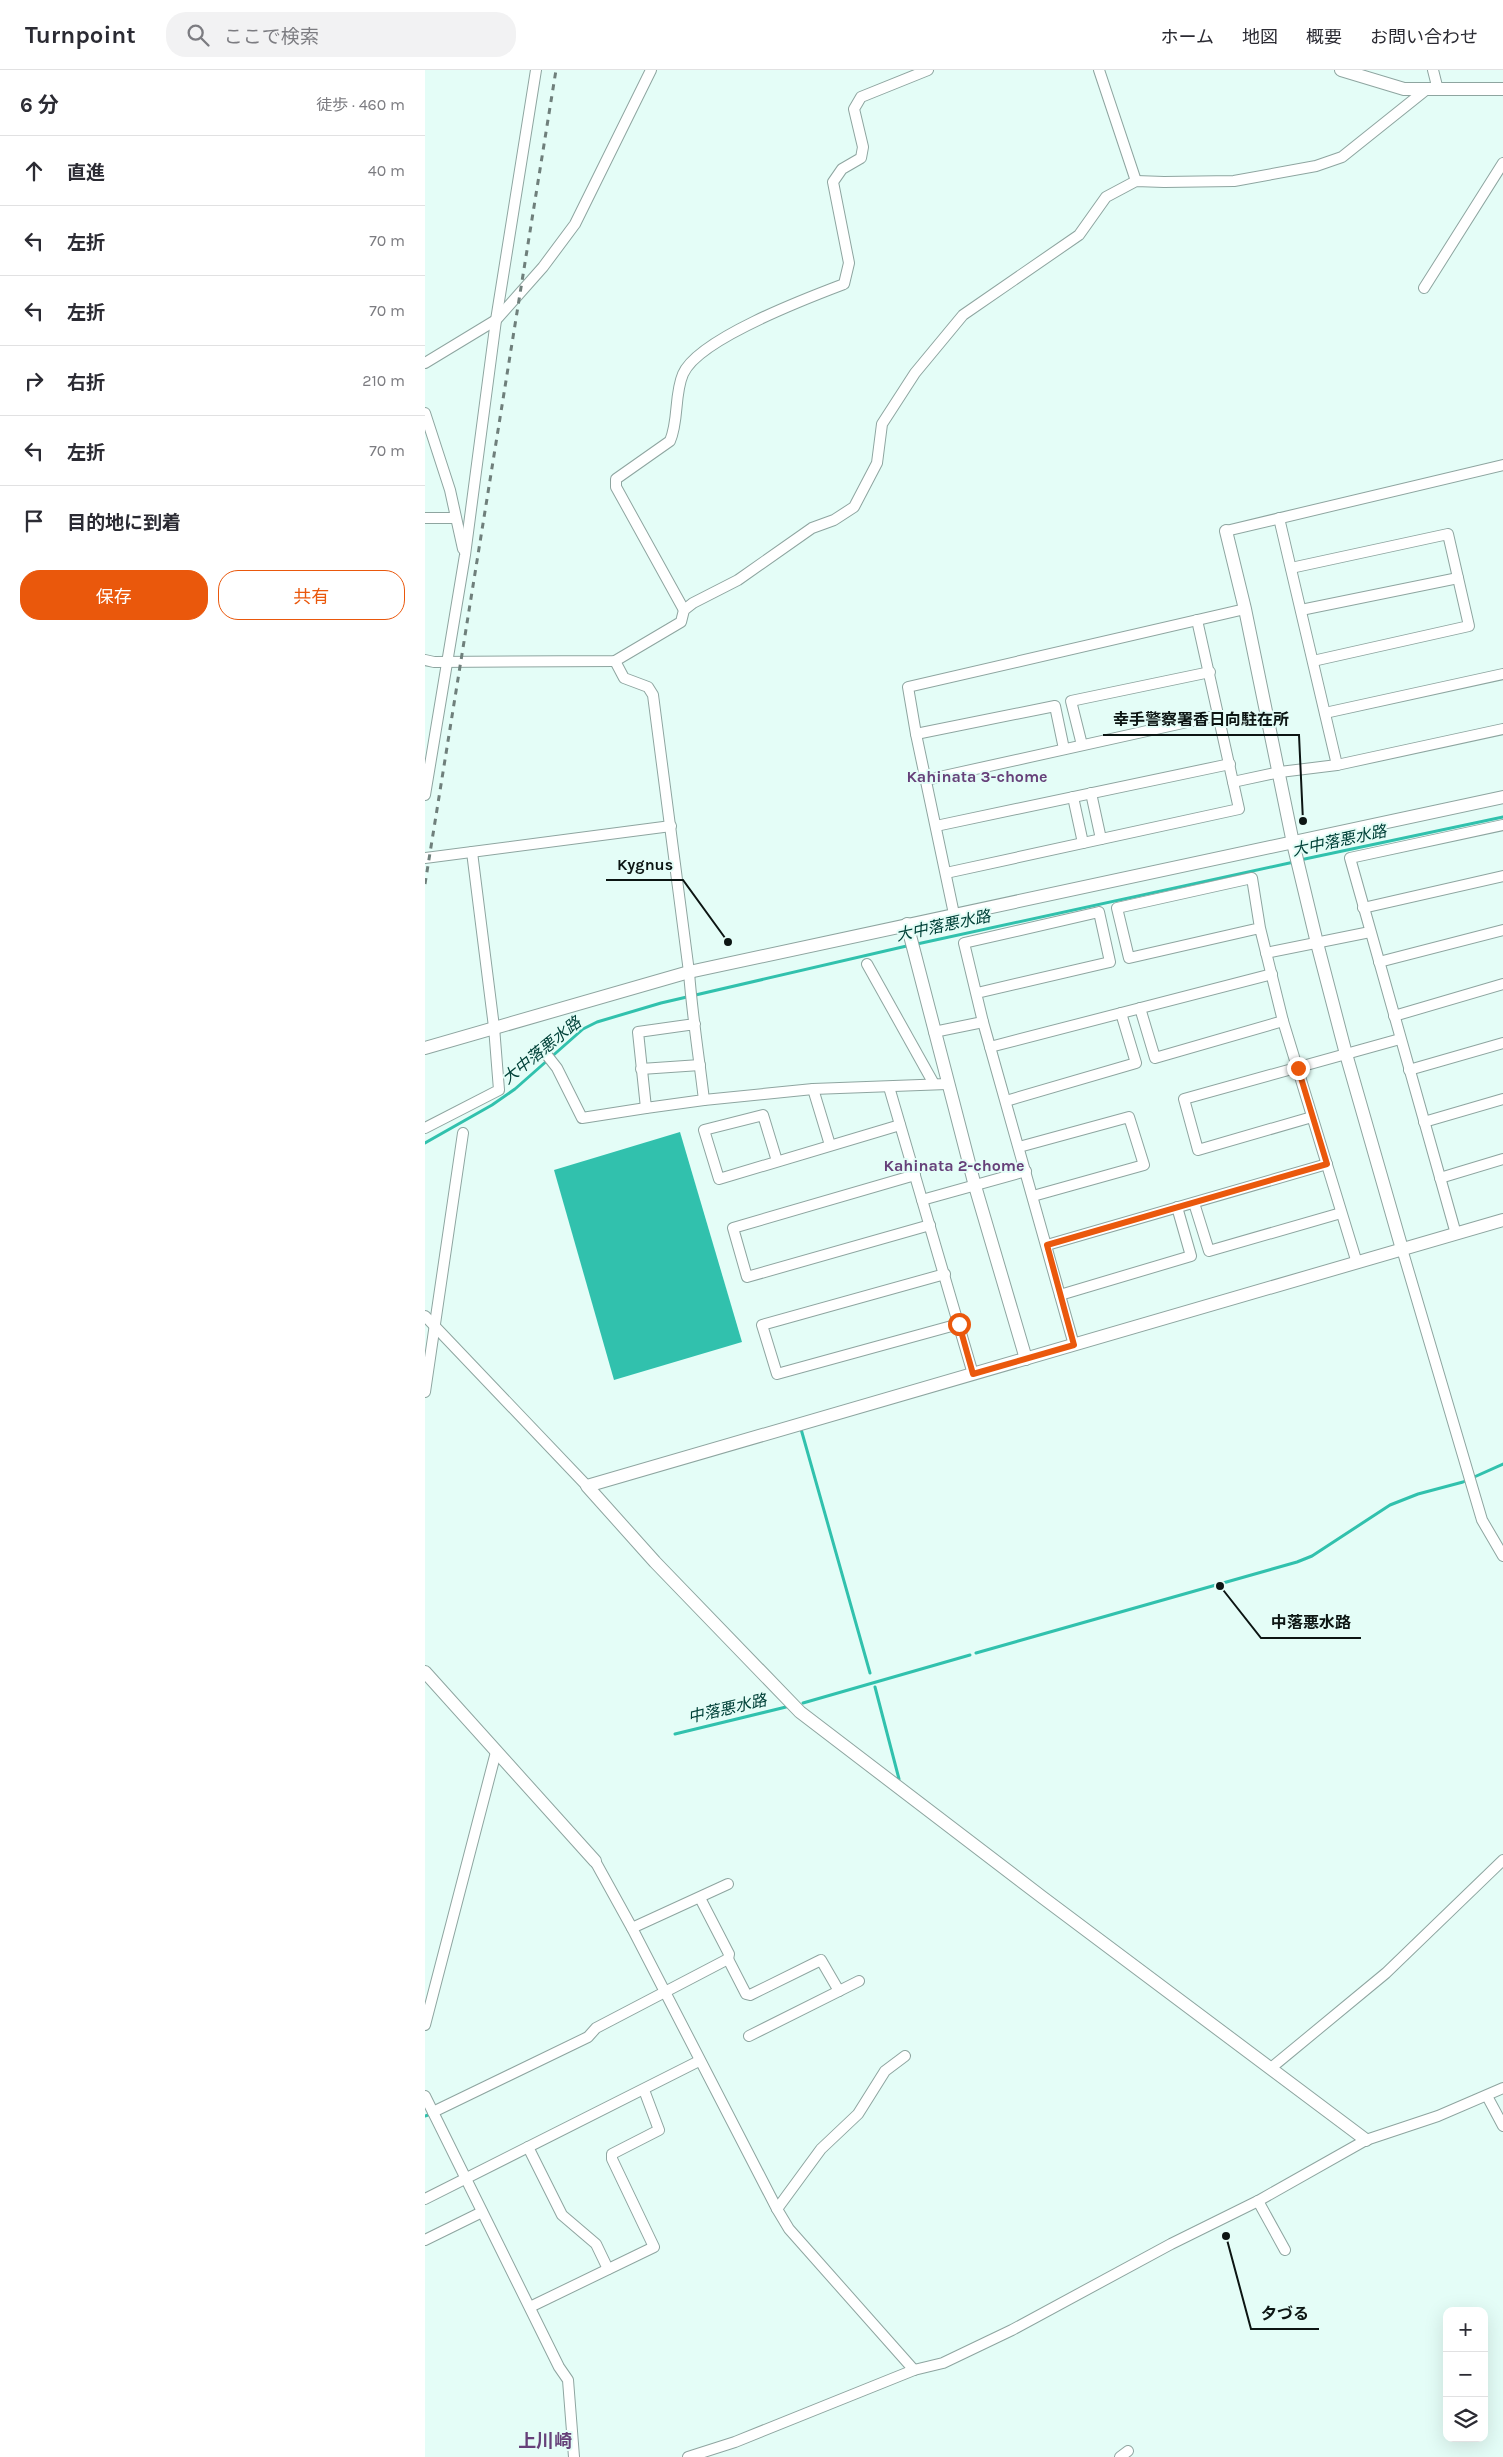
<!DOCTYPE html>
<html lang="ja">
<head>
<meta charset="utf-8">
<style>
	:root { --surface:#fff; --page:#f2f2f3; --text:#2b2b33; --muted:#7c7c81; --line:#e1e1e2; --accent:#ea580c }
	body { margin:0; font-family:Karla,"Noto Sans JP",sans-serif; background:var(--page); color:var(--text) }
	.controls { position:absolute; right:15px; bottom:15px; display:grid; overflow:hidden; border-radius:10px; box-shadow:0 5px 20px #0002 }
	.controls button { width:45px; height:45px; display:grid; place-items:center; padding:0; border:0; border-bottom:1px solid var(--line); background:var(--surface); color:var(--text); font:25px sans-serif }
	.stop { position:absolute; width:15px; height:15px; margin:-11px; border:4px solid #ea580c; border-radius:50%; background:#fff }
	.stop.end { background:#ea580c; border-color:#fff; box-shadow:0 1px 5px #0008 }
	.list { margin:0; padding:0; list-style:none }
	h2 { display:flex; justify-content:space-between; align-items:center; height:65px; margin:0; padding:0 20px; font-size:21px }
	h2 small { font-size:16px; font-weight:400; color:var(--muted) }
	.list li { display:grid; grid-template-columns:32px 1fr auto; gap:15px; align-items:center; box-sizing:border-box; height:70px; padding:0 20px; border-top:1px solid var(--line) }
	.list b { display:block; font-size:19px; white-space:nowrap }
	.list em { font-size:16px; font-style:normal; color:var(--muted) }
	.actions { display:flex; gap:10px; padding:15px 20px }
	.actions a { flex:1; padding:11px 0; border:1px solid var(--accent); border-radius:20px; text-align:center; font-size:18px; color:var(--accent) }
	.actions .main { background:var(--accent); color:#fff }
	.icon { flex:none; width:28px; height:28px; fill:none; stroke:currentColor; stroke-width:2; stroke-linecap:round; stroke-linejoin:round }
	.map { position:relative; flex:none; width:1078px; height:2387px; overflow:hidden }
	header { display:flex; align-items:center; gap:30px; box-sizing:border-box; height:70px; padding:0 25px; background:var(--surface); border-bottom:1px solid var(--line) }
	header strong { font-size:24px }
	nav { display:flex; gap:28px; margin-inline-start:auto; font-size:18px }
	.search { width:350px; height:45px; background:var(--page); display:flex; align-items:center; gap:12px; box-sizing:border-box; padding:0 18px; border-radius:20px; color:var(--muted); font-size:19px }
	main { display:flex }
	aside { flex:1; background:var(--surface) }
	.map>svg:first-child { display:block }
	.water { fill:#31c1ad }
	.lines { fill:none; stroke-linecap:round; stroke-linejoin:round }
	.stream { stroke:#31c1ad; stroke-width:3 }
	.minor-casing { stroke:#8ea5a0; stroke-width:12 }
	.tertiary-casing { stroke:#8ea5a0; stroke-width:14 }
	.minor { stroke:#fff; stroke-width:10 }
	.tertiary { stroke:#fff; stroke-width:12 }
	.rail { stroke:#6f7f7b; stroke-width:3; stroke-dasharray:6 6; stroke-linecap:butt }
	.route { stroke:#ea580c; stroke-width:6 }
	.labels { text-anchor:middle; stroke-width:4; stroke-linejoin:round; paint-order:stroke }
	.neighbourhood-label { font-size:16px; font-weight:bold; fill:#664079; stroke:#e4fdf7 }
	.water-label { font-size:16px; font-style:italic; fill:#004138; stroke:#e4fdf7 }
	.quarter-label { font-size:18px; font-weight:bold; fill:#664079; stroke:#e4fdf7 }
	.leader { fill:none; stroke:#0c1513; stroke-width:2 }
	.callout-dot { fill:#0c1513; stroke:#e4fdf7; stroke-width:2 }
	.callout-label { font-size:16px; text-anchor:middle; font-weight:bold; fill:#0c1513; stroke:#e4fdf7; stroke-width:4; stroke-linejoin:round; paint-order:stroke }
</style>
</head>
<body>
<header>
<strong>Turnpoint</strong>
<div class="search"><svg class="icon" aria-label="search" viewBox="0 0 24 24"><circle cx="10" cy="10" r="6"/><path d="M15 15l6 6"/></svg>ここで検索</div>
<nav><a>ホーム</a><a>地図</a><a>概要</a><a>お問い合わせ</a></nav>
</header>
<main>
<aside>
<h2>6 分<small>徒歩 · 460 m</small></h2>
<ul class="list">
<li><svg class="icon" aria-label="ahead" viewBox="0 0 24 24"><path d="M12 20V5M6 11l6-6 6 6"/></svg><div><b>直進</b></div><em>40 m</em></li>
<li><svg class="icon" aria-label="left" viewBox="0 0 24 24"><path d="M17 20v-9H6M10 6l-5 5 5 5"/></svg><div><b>左折</b></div><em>70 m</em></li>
<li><svg class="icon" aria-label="left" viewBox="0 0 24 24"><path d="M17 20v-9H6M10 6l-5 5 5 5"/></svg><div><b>左折</b></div><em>70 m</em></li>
<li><svg class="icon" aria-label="right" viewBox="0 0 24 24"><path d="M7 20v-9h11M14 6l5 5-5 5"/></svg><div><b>右折</b></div><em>210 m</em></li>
<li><svg class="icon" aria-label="left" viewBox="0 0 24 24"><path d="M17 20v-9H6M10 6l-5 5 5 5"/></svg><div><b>左折</b></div><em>70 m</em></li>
<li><svg class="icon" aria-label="arrive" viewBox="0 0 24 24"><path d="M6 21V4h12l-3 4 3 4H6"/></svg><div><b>目的地に到着</b></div></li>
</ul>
<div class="actions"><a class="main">保存</a><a>共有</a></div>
</aside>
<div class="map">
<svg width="1078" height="2387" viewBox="0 0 1078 2387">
	<rect width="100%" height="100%" fill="#e4fdf7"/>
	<!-- water -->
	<path class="water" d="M255,1062L317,1272L189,1310L129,1100Z"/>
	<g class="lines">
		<!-- stream -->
		<g class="stream">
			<path d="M875,790L1078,747"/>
			<path d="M492,874L869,792"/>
			<path d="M0,1073L67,1035L90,1019L158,959L172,952L236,933L486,875"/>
			<path d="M376,1359L445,1603"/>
			<path d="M551,1583L872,1492L887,1486L965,1435L993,1424L1038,1412L1078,1394"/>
			<path d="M450,1617L474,1709"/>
			<path d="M378,1633L545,1585"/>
			<path d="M250,1664L361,1637"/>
			<path d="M0,2046L3,2045"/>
		</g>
		<!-- minor casing -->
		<g class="minor-casing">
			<g id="minor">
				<path d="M674,0L711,111"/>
				<path d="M1008,0L1013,20"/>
				<path d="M999,218L1078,93"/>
				<path d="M0,293L71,250L118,197L150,154L226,0"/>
				<path d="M0,343L25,420L38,479"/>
				<path d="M0,448H30"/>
				<path d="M854,448L912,695"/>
				<path d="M801,461L1078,395"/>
				<path d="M866,498L1023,464L1044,556L888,591"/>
				<path d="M259,540L191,417V409L245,371C254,350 249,325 258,304C273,269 382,228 419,214L424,193L408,112L417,99L436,88L438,77L429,39L436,27L503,0"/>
				<path d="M876,540L1033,508"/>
				<path d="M0,590L9,592L190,591L256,552L259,540L268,533L313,510L387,458L409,450L429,437L452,393L457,354L490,303L538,245L654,165L681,127L711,111L739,112L809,111L891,96L917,87L1002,19"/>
				<path d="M190,591L199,608L223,617L228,625L264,902C267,944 274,987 279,1030L221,1038L213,962L270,954"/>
				<path d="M900,643L1078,604"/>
				<path d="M491,664L630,636L639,679"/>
				<path d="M657,675L646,631L785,602"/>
				<path d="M501,710L794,645"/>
				<path d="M808,712L855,702L912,695L1078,659"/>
				<path d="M666,723L676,769"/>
				<path d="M0,725L40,485L71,250L111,0"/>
				<path d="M648,727L658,773"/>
				<path d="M511,756L805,694"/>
				<path d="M0,788L246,756"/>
				<path d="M521,803L814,739L772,550"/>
				<path d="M938,838L1078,806"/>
				<path d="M529,844L491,664L483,617L820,539"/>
				<path d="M835,858L827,808L692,838L704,888L835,858L858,951L932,1193"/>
				<path d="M841,883L945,862"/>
				<path d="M954,892L1078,860"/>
				<path d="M442,894L509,1014"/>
				<path d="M552,923L685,892L674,842L539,873L558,952L649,1275"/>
				<path d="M715,938L730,988L858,951"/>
				<path d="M969,946L1078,914"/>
				<path d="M509,962L558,952"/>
				<path d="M565,977L847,904"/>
				<path d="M121,984L132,998L157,1048L221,1038"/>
				<path d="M216,999L275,995"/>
				<path d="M984,1000L1078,973"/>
				<path d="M464,1017L548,1304"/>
				<path d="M388,1019L405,1075"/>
				<path d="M279,1030L388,1019L522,1014"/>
				<path d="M581,1031L711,993L696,943"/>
				<path d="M887,1047L773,1080L759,1029L975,969"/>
				<path d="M999,1052L1078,1029"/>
				<path d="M0,1058L74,1020L69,957L47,782"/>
				<path d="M594,1077L704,1047L719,1095L608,1126"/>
				<path d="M352,1091L338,1045L279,1060L294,1109L475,1055"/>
				<path d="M490,1105L308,1158L322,1207L505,1155"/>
				<path d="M1015,1108L1078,1089"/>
				<path d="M497,1130L601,1101"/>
				<path d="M769,1133L784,1181L916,1143"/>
				<path d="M1031,1164L925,788L1078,755"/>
				<path d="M622,1175L902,1094"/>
				<path d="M977,1179L1057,1450L1078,1486"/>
				<path d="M520,1204L337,1255L352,1304L534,1254"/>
				<path d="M635,1225L766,1186L752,1137"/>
				<path d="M0,1246L162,1416"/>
				<path d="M0,1322L38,1063"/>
				<path d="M170,1791L207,1858L352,2139L364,2159L489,2300"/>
				<path d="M207,1858L303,1814"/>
				<path d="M303,1889L321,1924L325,1925L396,1890L414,1921"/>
				<path d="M0,1955L71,1682"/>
				<path d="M324,1966L434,1911"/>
				<path d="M846,1998L961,1903L1078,1790"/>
				<path d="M0,2026L134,2297L143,2310L149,2387"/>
				<path d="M1062,2026L1078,2056"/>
				<path d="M8,2042L163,1967L171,1958L303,1889L304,1884L275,1828"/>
				<path d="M103,2077L137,2145L171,2174L183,2199"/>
				<path d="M0,2129L274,1991"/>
				<path d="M833,2131L860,2180"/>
				<path d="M352,2139L396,2079L433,2044L460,2001L480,1986"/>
				<path d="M0,2170L57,2142"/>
				<path d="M105,2237L229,2177L187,2089V2084L234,2060L219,2020"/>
				<path d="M263,2387L310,2372L489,2300L518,2293L587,2260L746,2174L833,2131L941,2070L1013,2046L1078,2018"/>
				<path d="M695,2387L703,2381"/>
			</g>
		</g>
		<!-- tertiary casing -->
		<g class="tertiary-casing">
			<g id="tertiary">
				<path d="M916,0L979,19H1078"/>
				<path d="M801,461L820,539L868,773L892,873L921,984L977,1179"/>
				<path d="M482,854L550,1116L601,1289"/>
				<path d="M0,978L264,902L1078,727"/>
				<path d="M0,1602L170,1791"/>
				<path d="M941,2070L617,1827L375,1642L230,1492L162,1416L1078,1150"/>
			</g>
		</g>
		<!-- minor -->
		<use href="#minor" class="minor"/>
		<!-- tertiary -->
		<use href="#tertiary" class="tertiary"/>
		<!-- rail -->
		<path class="rail" d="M0,814L131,0"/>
	</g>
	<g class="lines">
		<!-- route -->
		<path class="route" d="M534,1254L548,1304L649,1275L622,1175L902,1094L873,998"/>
	</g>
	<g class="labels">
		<!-- neighbourhood labels -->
		<g class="neighbourhood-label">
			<text x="552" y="712">Kahinata 3-chome</text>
			<text x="529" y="1101">Kahinata 2-chome</text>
		</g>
		<!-- water labels -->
		<g class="water-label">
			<text transform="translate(914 770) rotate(-12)" y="6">大中落悪水路</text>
			<text transform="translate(518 855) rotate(-12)" y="6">大中落悪水路</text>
			<text transform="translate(116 980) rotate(-39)" y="6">大中落悪水路</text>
			<text transform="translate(302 1638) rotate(-13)" y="6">中落悪水路</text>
		</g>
		<!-- quarter labels -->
		<g class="quarter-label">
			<text x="120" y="2377">上川崎</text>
		</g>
	</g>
	<!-- callouts -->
	<path class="leader" d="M878 751L874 665H678M303 872L258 810H181M795 1516L836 1568H936M801 2166L826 2259H894"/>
	<g class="callout-dot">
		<circle cx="878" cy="751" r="5"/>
		<circle cx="303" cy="872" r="5"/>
		<circle cx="795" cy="1516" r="5"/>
		<circle cx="801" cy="2166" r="5"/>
	</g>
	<g class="callout-label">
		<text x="776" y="655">幸手警察署香日向駐在所</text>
		<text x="220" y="800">Kygnus</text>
		<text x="886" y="1558">中落悪水路</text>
		<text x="860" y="2249">夕づる</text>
	</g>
</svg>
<div class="controls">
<button>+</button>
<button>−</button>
<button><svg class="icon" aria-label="layers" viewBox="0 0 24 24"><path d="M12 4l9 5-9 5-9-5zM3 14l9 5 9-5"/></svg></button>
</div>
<div class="stop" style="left:534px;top:1254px"></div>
<div class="stop end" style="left:873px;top:998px"></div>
</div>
</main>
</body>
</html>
